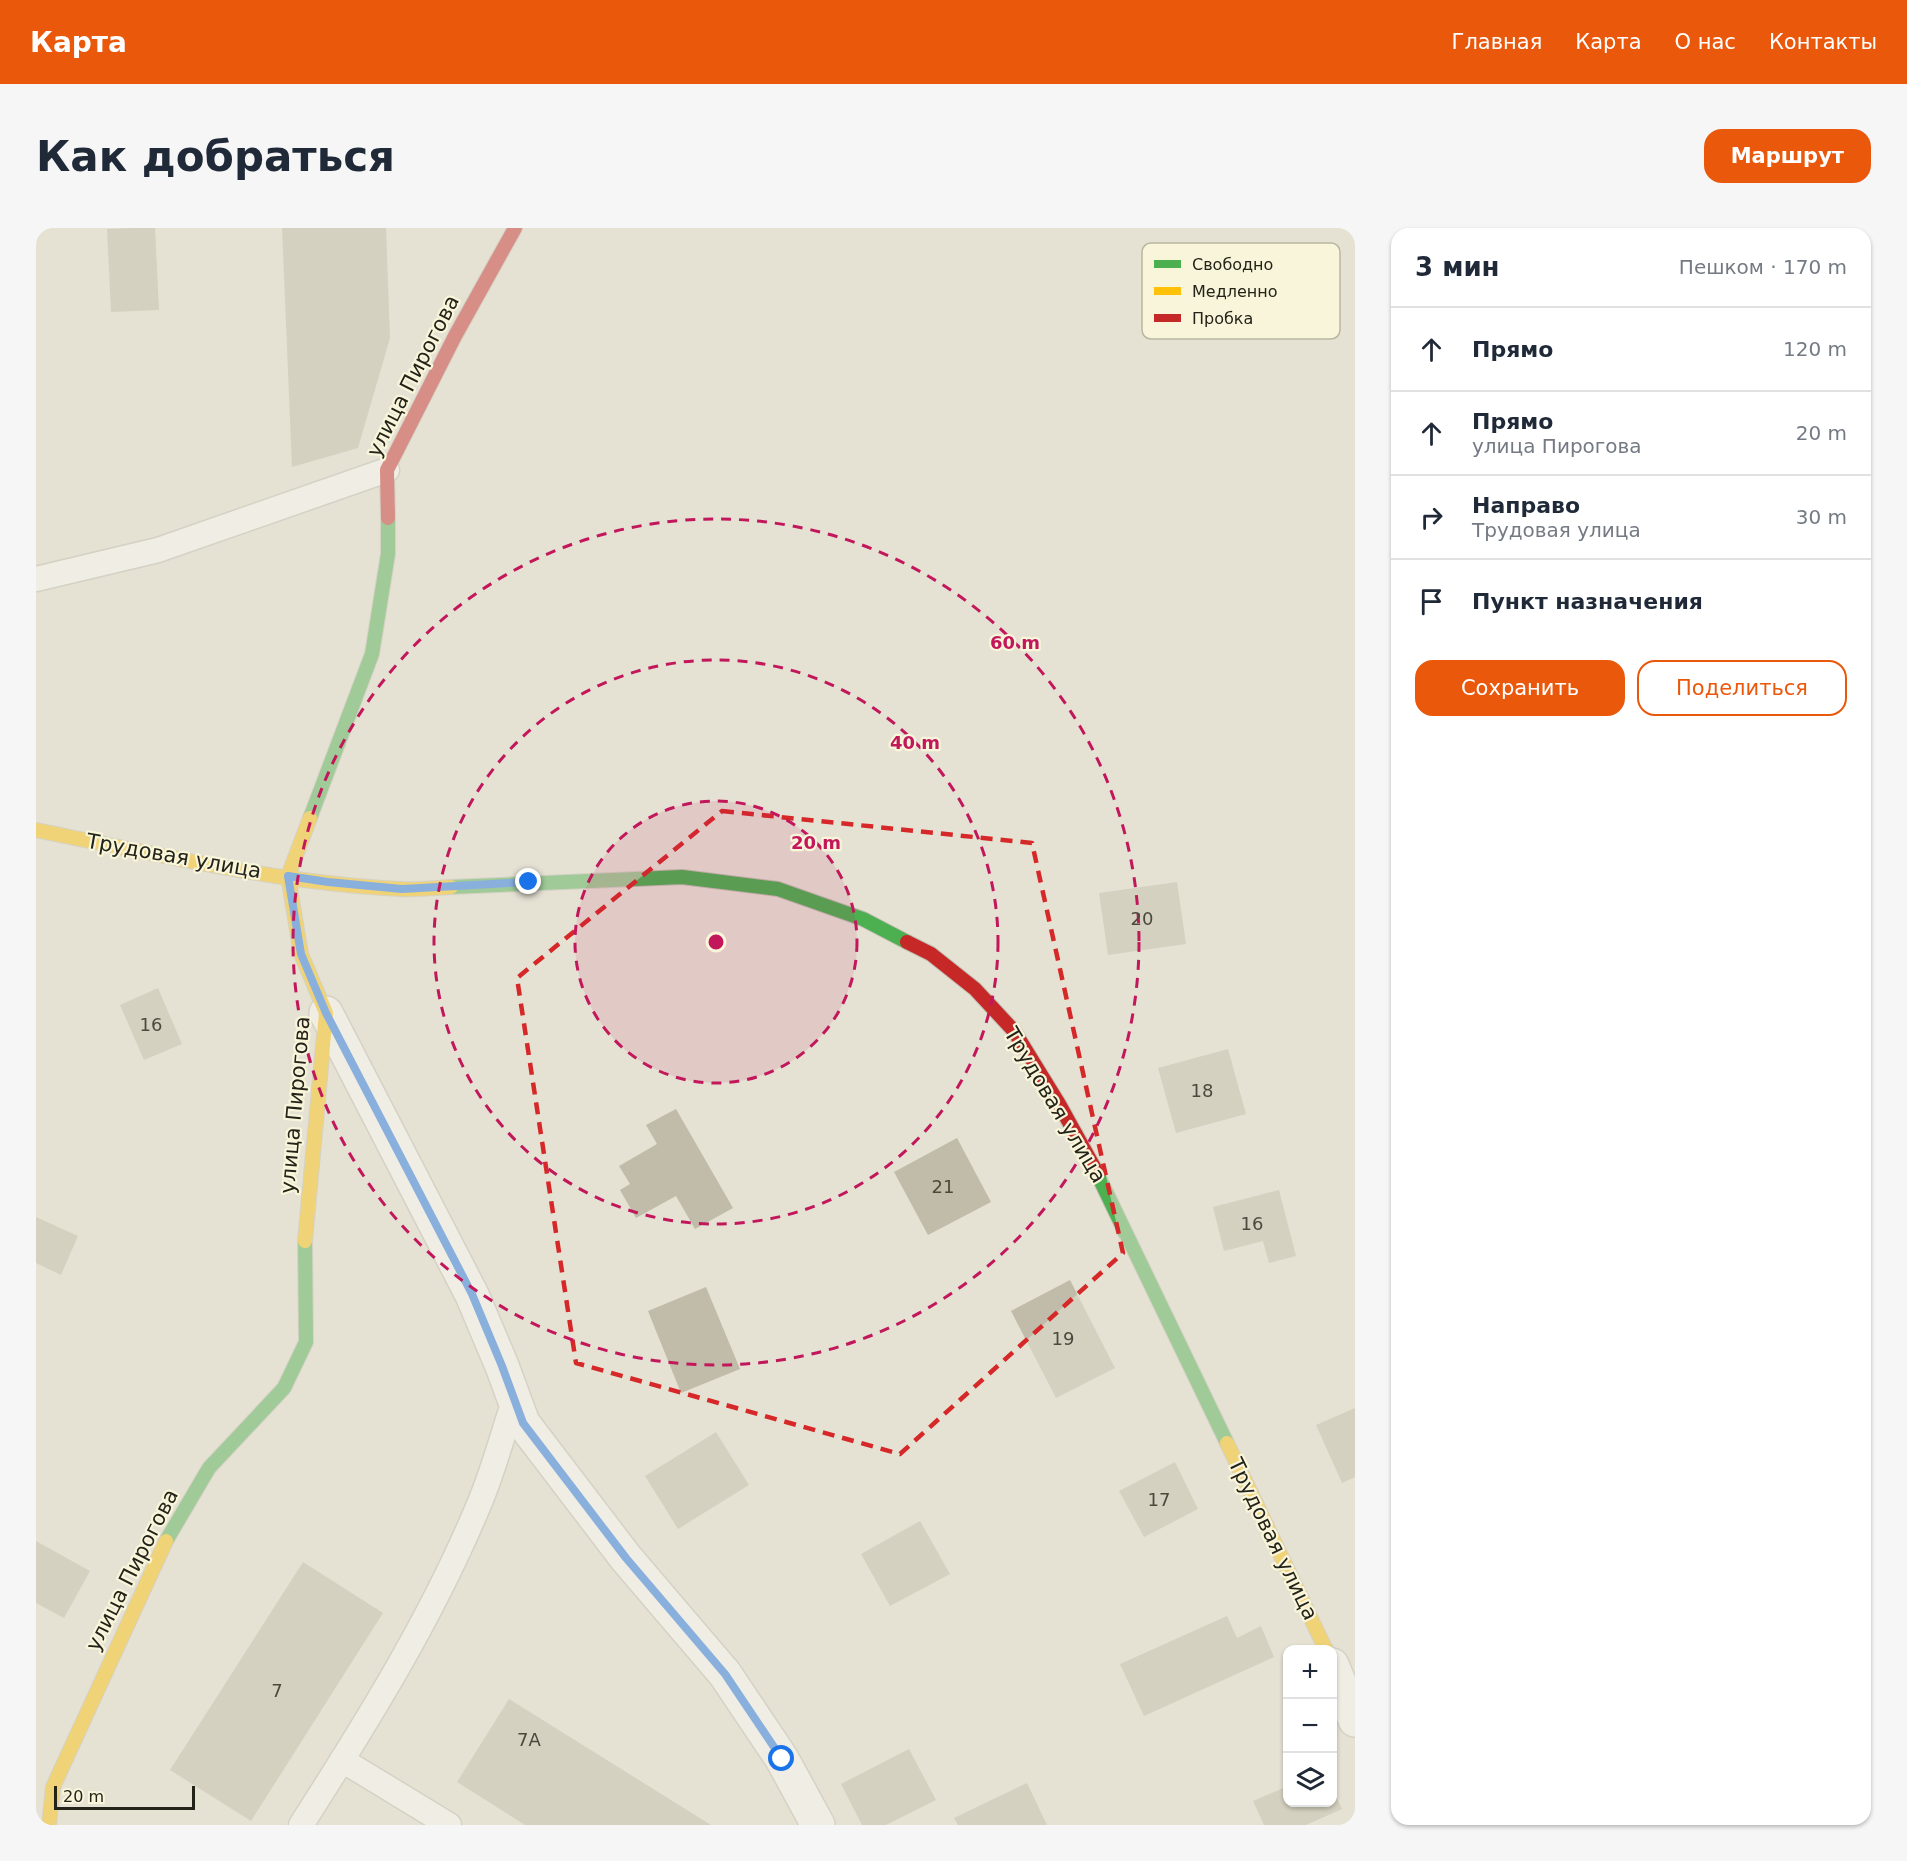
<!DOCTYPE html>
<html lang="ru">
<head>
<meta charset="utf-8">
<style>
	:root { --surface:#fff; --page:#f6f6f7; --text:#1f2937; --muted:#747a83; --line:#e0e1e3; --accent:#ea580c }
	body { margin:0; font-family:"DejaVu Sans",sans-serif; background:var(--page); color:var(--text) }
	.controls { position:absolute; right:18px; bottom:18px; display:grid; overflow:hidden; border-radius:12px; box-shadow:0 2px 4px #0004 }
	.controls button { width:54px; height:54px; display:grid; place-items:center; padding:0; border:0; border-bottom:2px solid var(--line); background:var(--surface); color:var(--text); font:30px sans-serif }
	.scale { position:absolute; left:18px; bottom:15px; width:141px; box-sizing:border-box; padding-left:6px; border:3px solid #242319; border-top:0; font-size:16px; line-height:21px; white-space:nowrap; color:#242319; -webkit-text-stroke:4px #f9f5da; paint-order:stroke }
	.stop { position:absolute; width:18px; height:18px; margin:-14px; border:4px solid #1a73e8; border-radius:50%; background:#fff }
	.stop.end { background:#1a73e8; border-color:#fff; box-shadow:0 2px 6px #0008 }
	.list { margin:0; padding:0; list-style:none }
	h2 { display:flex; justify-content:space-between; align-items:center; height:78px; margin:0; padding:0 24px; font-size:26px }
	h2 small { font-size:20px; font-weight:400; color:var(--muted) }
	.list li { display:grid; grid-template-columns:39px 1fr auto; gap:18px; align-items:center; box-sizing:border-box; height:84px; padding:0 24px; border-top:2px solid var(--line) }
	.list b { display:block; font-size:22px; white-space:nowrap }
	.list p { margin:0; font-size:20px; white-space:nowrap; color:var(--muted) }
	.list em { font-size:20px; font-style:normal; color:var(--muted) }
	.actions { display:flex; gap:12px; padding:18px 24px }
	.actions a { flex:1; padding:14px 0; border:2px solid var(--accent); border-radius:18px; text-align:center; font-size:21px; color:var(--accent) }
	.actions .main { background:var(--accent); color:#fff }
	.icon { flex:none; width:33px; height:33px; fill:none; stroke:currentColor; stroke-width:2; stroke-linecap:round; stroke-linejoin:round }
	.map { position:relative; flex:none; width:1319px; height:1597px; overflow:hidden; border-radius:18px }
	header { display:flex; align-items:center; gap:36px; box-sizing:border-box; height:84px; padding:0 30px; background:var(--accent); color:#fff }
	header strong { font-size:28px }
	nav { display:flex; gap:33px; margin-inline-start:auto; font-size:21px }
	.intro { display:flex; align-items:center; justify-content:space-between; box-sizing:border-box; height:144px; padding:0 36px }
	h1 { margin:0; font-size:42px }
	.button { padding:15px 27px; border-radius:18px; background:var(--accent); color:#fff; font-size:21px; font-weight:700 }
	main { display:flex; gap:36px; padding:0 36px }
	aside { flex:1; background:var(--surface); border-radius:18px; box-shadow:0 2px 4px #0004 }
	.map>svg:first-child { display:block }
	.building { fill:#c0bca9 }
	.lines { fill:none; stroke-linecap:round; stroke-linejoin:round }
	.lane-casing { stroke:#c0beb3; stroke-width:27 }
	.street-casing { stroke:#c0beb3; stroke-width:36 }
	.fast-casing { stroke:#c0beb3; stroke-width:16 }
	.slow-casing { stroke:#c0beb3; stroke-width:16 }
	.jam-casing { stroke:#c0beb3; stroke-width:16 }
	.lane { stroke:#fbfbf9; stroke-width:24 }
	.street { stroke:#fbfbf9; stroke-width:33 }
	.fast { stroke:#4caf50; stroke-width:14 }
	.slow { stroke:#ffc107; stroke-width:14 }
	.jam { stroke:#c62828; stroke-width:14 }
	.route { stroke:#1a73e8; stroke-width:8 }
	.marked { fill:none; stroke:#d62828; stroke-width:4.5; stroke-dasharray:12 8; stroke-linejoin:round }
	.ring { fill:none; stroke:#c2185b; stroke-width:3; stroke-dasharray:10 8 }
	.labels { text-anchor:middle; stroke-width:4.5; stroke-linejoin:round; paint-order:stroke }
	.number-label { font-size:18px; fill:#4b493d }
	.street-label { font-size:21px; fill:#242319; stroke:#f9f5da }
	.key { fill:#f9f5da; stroke:#b9b6a0; stroke-width:1.5 }
	.key-label { font-size:16px; fill:#242319 }
	.centre { fill:#c2185b; stroke:#f9f5da; stroke-width:3 }
	.ring-label { font-size:18px; text-anchor:middle; font-weight:bold; fill:#c2185b; stroke:#f9f5da; stroke-width:4.5; stroke-linejoin:round; paint-order:stroke }
</style>
</head>
<body>
<header>
<strong>Карта</strong>
<nav><a>Главная</a><a>Карта</a><a>О нас</a><a>Контакты</a></nav>
</header>
<div class="intro"><h1>Как добраться</h1><a class="button">Маршрут</a></div>
<main>
<div class="map">
<svg width="1319" height="1597" viewBox="0 0 1319 1597">
	<rect width="100%" height="100%" fill="#e5e2d4"/>
	<!-- building -->
	<g class="building">
		<path d="M97,0H119L123,82L75,84L71,1Z"/>
		<path d="M246,0H350L354,110L322,220L256,239Z"/>
		<path d="M1141,654L1150,716L1072,727L1063,665Z"/>
		<path d="M122,760L146,816L108,832L84,777Z"/>
		<path d="M1192,821L1210,886L1140,905L1122,840Z"/>
		<path d="M640,881L697,980L659,1001L640,968L600,990L584,962L594,956L583,938L621,916L610,897Z"/>
		<path d="M921,910L955,974L892,1007L858,944Z"/>
		<path d="M1243,962L1260,1028L1233,1035L1227,1013L1188,1023L1177,979Z"/>
		<path d="M0,989L42,1008L25,1047L0,1035Z"/>
		<path d="M1034,1052L1079,1140L1020,1170L975,1083Z"/>
		<path d="M670,1059L704,1141L645,1165L612,1083Z"/>
		<path d="M1319,1180V1249L1306,1255L1280,1197Z"/>
		<path d="M680,1204L713,1257L642,1301L609,1248Z"/>
		<path d="M1139,1234L1162,1281L1108,1309L1083,1263Z"/>
		<path d="M884,1293L914,1346L854,1378L825,1326Z"/>
		<path d="M0,1313L54,1343L28,1390L0,1375Z"/>
		<path d="M267,1334L347,1385L215,1593L134,1542Z"/>
		<path d="M1191,1388L1201,1410L1225,1398L1238,1429L1108,1488L1084,1436Z"/>
		<path d="M473,1471L675,1597H489L421,1554Z"/>
		<path d="M873,1521L900,1572L850,1597H826L805,1556Z"/>
		<path d="M991,1555L1011,1597H922L918,1590Z"/>
		<path d="M1252,1558V1574H1296V1560L1306,1581L1270,1597H1228L1217,1573Z"/>
	</g>
	<g class="lines">
		<!-- lane casing -->
		<g class="lane-casing">
			<g id="lane">
				<path d="M0,351L122,322L351,242"/>
				<path d="M306,1532L413,1597"/>
				<path d="M265,1597C331,1494 397,1388 444,1274C458,1241 467,1205 479,1170"/>
			</g>
		</g>
		<!-- street casing -->
		<g class="street-casing">
			<g id="street">
				<path d="M290,785L436,1067L466,1138L487,1195L590,1330L689,1446L746,1531L782,1597"/>
				<path d="M1296,1437L1319,1492"/>
			</g>
		</g>
		<!-- fast casing -->
		<g class="fast-casing">
			<g id="fast">
				<path d="M274,590L336,426L352,326V290"/>
				<path d="M415,659L646,649L742,661L827,691L871,714"/>
				<path d="M1059,941L1191,1215"/>
				<path d="M130,1313L173,1240L248,1160L270,1114L269,1013"/>
			</g>
		</g>
		<!-- slow casing -->
		<g class="slow-casing">
			<g id="slow">
				<path d="M0,602C120,626 242,655 364,661C381,662 398,660 415,659"/>
				<path d="M269,1013L290,785L265,726L252,648L274,590"/>
				<path d="M1191,1215L1290,1422"/>
				<path d="M13,1597L17,1559L130,1313"/>
			</g>
		</g>
		<!-- jam casing -->
		<g class="jam-casing">
			<g id="jam">
				<path d="M352,290L351,242L419,108L479,0"/>
				<path d="M871,714L895,726L939,761L978,803L1023,876L1059,941"/>
			</g>
		</g>
		<!-- lane -->
		<use href="#lane" class="lane"/>
		<!-- street -->
		<use href="#street" class="street"/>
		<!-- fast -->
		<use href="#fast" class="fast"/>
		<!-- slow -->
		<use href="#slow" class="slow"/>
		<!-- jam -->
		<use href="#jam" class="jam"/>
	</g>
	<g class="lines">
		<!-- route -->
		<path class="route" d="M493,654L366,661L292,654L252,648L265,726L290,785L436,1066L466,1138L487,1195L590,1330L689,1446L746,1531"/>
	</g>
	<!-- marked area -->
	<path d="M0 0H1319V1597H0ZM686,583L996,615L1087,1025L864,1226L540,1135L481,750Z" fill="#e5e2d4" fill-opacity=".55" fill-rule="evenodd"/>
	<path class="marked" d="M686,583L996,615L1087,1025L864,1226L540,1135L481,750Z"/>
	<!-- distance rings -->
	<circle cx="680" cy="714" r="141" fill="#c2185b" fill-opacity=".12"/>
	<g class="ring">
		<circle cx="680" cy="714" r="141"/>
		<circle cx="680" cy="714" r="282"/>
		<circle cx="680" cy="714" r="423"/>
	</g>
	<g class="labels">
		<!-- number labels -->
		<g class="number-label">
			<text x="1106" y="697">20</text>
			<text x="115" y="803">16</text>
			<text x="1166" y="869">18</text>
			<text x="907" y="965">21</text>
			<text x="1216" y="1002">16</text>
			<text x="1027" y="1117">19</text>
			<text x="1123" y="1278">17</text>
			<text x="241" y="1469">7</text>
			<text x="493" y="1518">7А</text>
		</g>
		<!-- street labels -->
		<g class="street-label">
			<text transform="translate(377 148) rotate(-63)" y="7">улица Пирогова</text>
			<text transform="translate(138 628) rotate(10)" y="7">Трудовая улица</text>
			<text transform="translate(259 877) rotate(-85)" y="7">улица Пирогова</text>
			<text transform="translate(1019 877) rotate(59)" y="7">Трудовая улица</text>
			<text transform="translate(1237 1311) rotate(64)" y="7">Трудовая улица</text>
			<text transform="translate(96 1342) rotate(-63)" y="7">улица Пирогова</text>
		</g>
	</g>
	<!-- legend -->
	<rect x="1106" y="15" width="198" height="96" rx="9" class="key"/>
	<rect x="1118" y="32" width="27" height="8" fill="#4caf50"/>
	<rect x="1118" y="59" width="27" height="8" fill="#ffc107"/>
	<rect x="1118" y="86" width="27" height="8" fill="#c62828"/>
	<g class="key-label">
		<text x="1156" y="42">Свободно</text>
		<text x="1156" y="69">Медленно</text>
		<text x="1156" y="96">Пробка</text>
	</g>
	<circle cx="680" cy="714" r="9" class="centre"/>
	<g class="ring-label">
		<text x="979" y="421">60 m</text>
		<text x="879" y="521">40 m</text>
		<text x="780" y="621">20 m</text>
	</g>
</svg>
<div class="controls">
<button>+</button>
<button>−</button>
<button><svg class="icon" aria-label="layers" viewBox="0 0 24 24"><path d="M12 4l9 5-9 5-9-5zM3 14l9 5 9-5"/></svg></button>
</div>
<div class="scale">20 m</div>
<div class="stop" style="left:746px;top:1531px"></div>
<div class="stop end" style="left:493px;top:654px"></div>
</div>
<aside>
<h2>3 мин<small>Пешком · 170 m</small></h2>
<ul class="list">
<li><svg class="icon" aria-label="ahead" viewBox="0 0 24 24"><path d="M12 20V5M6 11l6-6 6 6"/></svg><div><b>Прямо</b></div><em>120 m</em></li>
<li><svg class="icon" aria-label="ahead" viewBox="0 0 24 24"><path d="M12 20V5M6 11l6-6 6 6"/></svg><div><b>Прямо</b><p>улица Пирогова</p></div><em>20 m</em></li>
<li><svg class="icon" aria-label="right" viewBox="0 0 24 24"><path d="M7 20v-9h11M14 6l5 5-5 5"/></svg><div><b>Направо</b><p>Трудовая улица</p></div><em>30 m</em></li>
<li><svg class="icon" aria-label="arrive" viewBox="0 0 24 24"><path d="M6 21V4h12l-3 4 3 4H6"/></svg><div><b>Пункт назначения</b></div></li>
</ul>
<div class="actions"><a class="main">Сохранить</a><a>Поделиться</a></div>
</aside>
</main>
</body>
</html>
